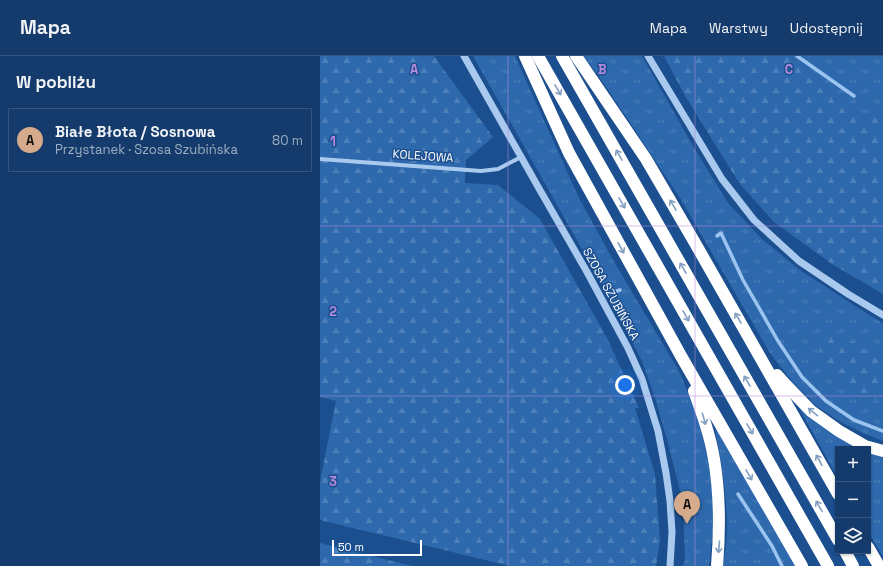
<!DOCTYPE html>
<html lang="pl">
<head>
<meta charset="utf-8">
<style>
	:root { --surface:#143b6b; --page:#214673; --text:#f1f3f6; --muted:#9dadc1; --line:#33557e; --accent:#d6ab8b }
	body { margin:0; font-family:"Space Grotesk",sans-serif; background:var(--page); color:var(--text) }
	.controls { position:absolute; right:12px; bottom:12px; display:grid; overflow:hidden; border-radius:0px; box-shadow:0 1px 3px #0004 }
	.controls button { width:36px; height:36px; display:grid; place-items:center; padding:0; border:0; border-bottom:1px solid var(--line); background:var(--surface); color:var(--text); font:20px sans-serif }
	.scale { position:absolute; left:12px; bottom:10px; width:90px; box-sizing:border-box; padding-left:4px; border:2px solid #fff; border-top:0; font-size:11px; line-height:14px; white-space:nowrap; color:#fff; -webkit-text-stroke:3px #1b4f8f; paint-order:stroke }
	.you { position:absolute; left:305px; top:329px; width:14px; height:14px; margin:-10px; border:3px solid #fff; border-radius:50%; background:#1a73e8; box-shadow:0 0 0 6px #1a73e833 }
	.badge { display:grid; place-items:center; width:26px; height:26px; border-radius:50%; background:var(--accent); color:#111; font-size:13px; font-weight:700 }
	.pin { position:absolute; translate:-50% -33px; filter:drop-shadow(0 1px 2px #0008) }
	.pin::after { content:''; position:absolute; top:21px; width:14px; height:12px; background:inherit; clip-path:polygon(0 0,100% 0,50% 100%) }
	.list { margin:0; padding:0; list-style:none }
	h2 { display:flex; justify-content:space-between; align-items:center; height:52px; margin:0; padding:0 16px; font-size:17px }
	h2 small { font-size:13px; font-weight:400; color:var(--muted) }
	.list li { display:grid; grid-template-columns:26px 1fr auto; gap:12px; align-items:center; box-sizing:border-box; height:64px; margin:0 8px 8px; padding:0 8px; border:1px solid var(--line); border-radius:0px }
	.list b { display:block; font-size:15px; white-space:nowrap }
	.list p { margin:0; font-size:13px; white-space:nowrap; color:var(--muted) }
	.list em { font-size:13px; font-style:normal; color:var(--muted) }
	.icon { flex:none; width:22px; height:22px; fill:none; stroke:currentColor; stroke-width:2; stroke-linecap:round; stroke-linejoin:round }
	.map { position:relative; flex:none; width:563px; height:510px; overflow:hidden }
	header { display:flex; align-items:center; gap:24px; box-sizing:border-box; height:56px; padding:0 20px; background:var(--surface); border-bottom:1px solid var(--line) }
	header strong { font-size:19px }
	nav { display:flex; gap:22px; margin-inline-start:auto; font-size:14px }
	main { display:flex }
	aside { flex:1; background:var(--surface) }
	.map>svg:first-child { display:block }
	.grass { fill:url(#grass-tufts) }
	.forest { fill:url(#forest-firs) }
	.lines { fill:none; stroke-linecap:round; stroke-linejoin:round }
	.stream { stroke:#9cc4f0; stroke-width:3.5 }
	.minor { stroke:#a9c9ee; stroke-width:4 }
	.tertiary { stroke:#a9c9ee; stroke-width:7 }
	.motorway { stroke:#fff; stroke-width:12 }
	.oneway { stroke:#829ec1 }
	.grid { fill:none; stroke:#b68bdc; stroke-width:1; stroke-opacity:0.55 }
	.labels { text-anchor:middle; stroke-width:3; stroke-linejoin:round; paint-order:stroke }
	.street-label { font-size:12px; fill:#fff; stroke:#1b4f8f }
	.grid-label { font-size:13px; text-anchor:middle; font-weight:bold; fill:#b68bdc; stroke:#1b4f8f; stroke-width:3; stroke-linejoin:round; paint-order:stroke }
</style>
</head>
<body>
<header>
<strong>Mapa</strong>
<nav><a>Mapa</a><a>Warstwy</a><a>Udostępnij</a></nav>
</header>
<main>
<aside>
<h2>W pobliżu<small></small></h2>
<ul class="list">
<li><span class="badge">A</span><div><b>Białe Błota / Sosnowa</b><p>Przystanek · Szosa Szubińska</p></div><em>80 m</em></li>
</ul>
</aside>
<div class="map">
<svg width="563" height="510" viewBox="0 0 563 510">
	<defs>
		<pattern id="grass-tufts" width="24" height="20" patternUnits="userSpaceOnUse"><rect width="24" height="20" fill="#2e69ad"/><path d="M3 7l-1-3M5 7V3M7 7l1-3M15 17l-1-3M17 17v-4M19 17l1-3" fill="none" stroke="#4d80b9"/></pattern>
		<pattern id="forest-firs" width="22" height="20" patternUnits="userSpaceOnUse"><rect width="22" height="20" fill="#2e69ad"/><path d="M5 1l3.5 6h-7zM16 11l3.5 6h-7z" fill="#4d80b9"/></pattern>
	</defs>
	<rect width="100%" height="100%" fill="#1b4f8f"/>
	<!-- grass -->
	<g class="grass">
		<path d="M153,0H195L259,142L296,209L360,317L377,359L388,404L393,435L394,463L389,510H363L365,503L363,446L348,387L335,342L322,305L288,239Z"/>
		<path d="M264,0H322L373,90L408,147L442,183L480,214L546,257L563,267V385L545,378L519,365L495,349L470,323L450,297L360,142L289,35Z"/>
		<path d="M468,0H563V47L546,64L493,18Z"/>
		<path d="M479,352C498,368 518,381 540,393H518V422Z"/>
		<path d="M395,373H398L475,510H402C405,497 408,483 407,470C407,437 401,405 395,373Z"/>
		<path d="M548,396L563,402V501L548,475Z"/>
	</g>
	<!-- forest -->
	<g class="forest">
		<path d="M0,0H114L173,81L146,104L145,127L178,129L220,163L287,282L319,352H315L335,418L340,484L336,510H190L0,464V426L16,345L0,341Z"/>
		<path d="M344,0H468L493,18L546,64L563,47V238L512,208L454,166L419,127L364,38Z"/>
		<path d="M505,278L526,281L563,307V347L550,341L516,323L498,291Z"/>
		<path d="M0,487L92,510H0Z"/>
	</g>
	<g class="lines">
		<!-- stream -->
		<g class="stream">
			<path d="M477,0L534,40"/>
			<path d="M397,180L401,177L423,224L458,285L482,321L506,345L534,364L563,375"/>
			<path d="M294,236L300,234"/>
			<path d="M418,438L452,490L462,510"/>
		</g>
		<!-- minor -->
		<path class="minor" d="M0,103L161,115L178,113L201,101"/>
		<!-- tertiary -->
		<g class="tertiary">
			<path d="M144,0L217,129L267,216L308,292L322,323L338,375L346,417L350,445L352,476L350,510"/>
			<path d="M328,0L402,123L434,164L479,205L528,238L563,259"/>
		</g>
		<!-- motorway -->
		<g class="motorway">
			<path d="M205,0L249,97L361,300L482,510"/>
			<path d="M218,0L508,510"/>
			<path d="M242,0L518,484"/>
			<path d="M256,0L326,103L375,187L518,438"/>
			<path d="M457,319L466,329L491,355L519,375L545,390L563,395"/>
			<path d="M374,335C382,357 390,379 394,403C400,438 400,474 397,510"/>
			<path d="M548,491L559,510"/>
			<path d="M525,495L533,510"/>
		</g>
	</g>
	<!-- one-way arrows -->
	<defs><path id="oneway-shaft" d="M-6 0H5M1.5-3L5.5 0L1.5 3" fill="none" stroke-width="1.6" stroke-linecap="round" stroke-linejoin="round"/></defs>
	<g class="oneway">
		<use href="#oneway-shaft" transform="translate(238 34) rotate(60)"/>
		<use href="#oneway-shaft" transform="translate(299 99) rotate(-120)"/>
		<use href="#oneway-shaft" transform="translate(302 147) rotate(60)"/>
		<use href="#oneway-shaft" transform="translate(353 149) rotate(-120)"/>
		<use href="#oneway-shaft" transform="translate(301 192) rotate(61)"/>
		<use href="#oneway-shaft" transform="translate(363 212) rotate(-120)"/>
		<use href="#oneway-shaft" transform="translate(366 260) rotate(60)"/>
		<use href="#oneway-shaft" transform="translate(418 262) rotate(-120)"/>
		<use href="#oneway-shaft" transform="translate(427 325) rotate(-120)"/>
		<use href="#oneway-shaft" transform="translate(493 356) rotate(-141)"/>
		<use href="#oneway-shaft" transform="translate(384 363) rotate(74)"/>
		<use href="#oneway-shaft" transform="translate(430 373) rotate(60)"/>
		<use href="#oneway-shaft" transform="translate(499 404) rotate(-119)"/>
		<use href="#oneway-shaft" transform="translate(429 419) rotate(60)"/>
		<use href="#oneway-shaft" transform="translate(499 450) rotate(-120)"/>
		<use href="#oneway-shaft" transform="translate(399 491) rotate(95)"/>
	</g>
	<!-- grid -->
	<path class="grid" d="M188,0V510M375,0V510M0,170H563M0,340H563"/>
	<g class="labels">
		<!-- street labels -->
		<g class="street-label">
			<text transform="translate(103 100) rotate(4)" y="4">KOLEJOWA</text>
			<text transform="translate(291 238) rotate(61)" y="4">SZOSA SZUBIŃSKA</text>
		</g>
	</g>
	<g class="grid-label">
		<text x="94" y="18">A</text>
		<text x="282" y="18">B</text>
		<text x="469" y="18">C</text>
		<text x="13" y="90">1</text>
		<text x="13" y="260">2</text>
		<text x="13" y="430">3</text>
	</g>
</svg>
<div class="controls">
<button>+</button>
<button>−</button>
<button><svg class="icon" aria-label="layers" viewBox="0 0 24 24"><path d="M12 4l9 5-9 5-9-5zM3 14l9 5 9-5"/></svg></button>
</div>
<div class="scale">50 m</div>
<div class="you"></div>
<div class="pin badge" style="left:367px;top:468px">A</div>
</div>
</main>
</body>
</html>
